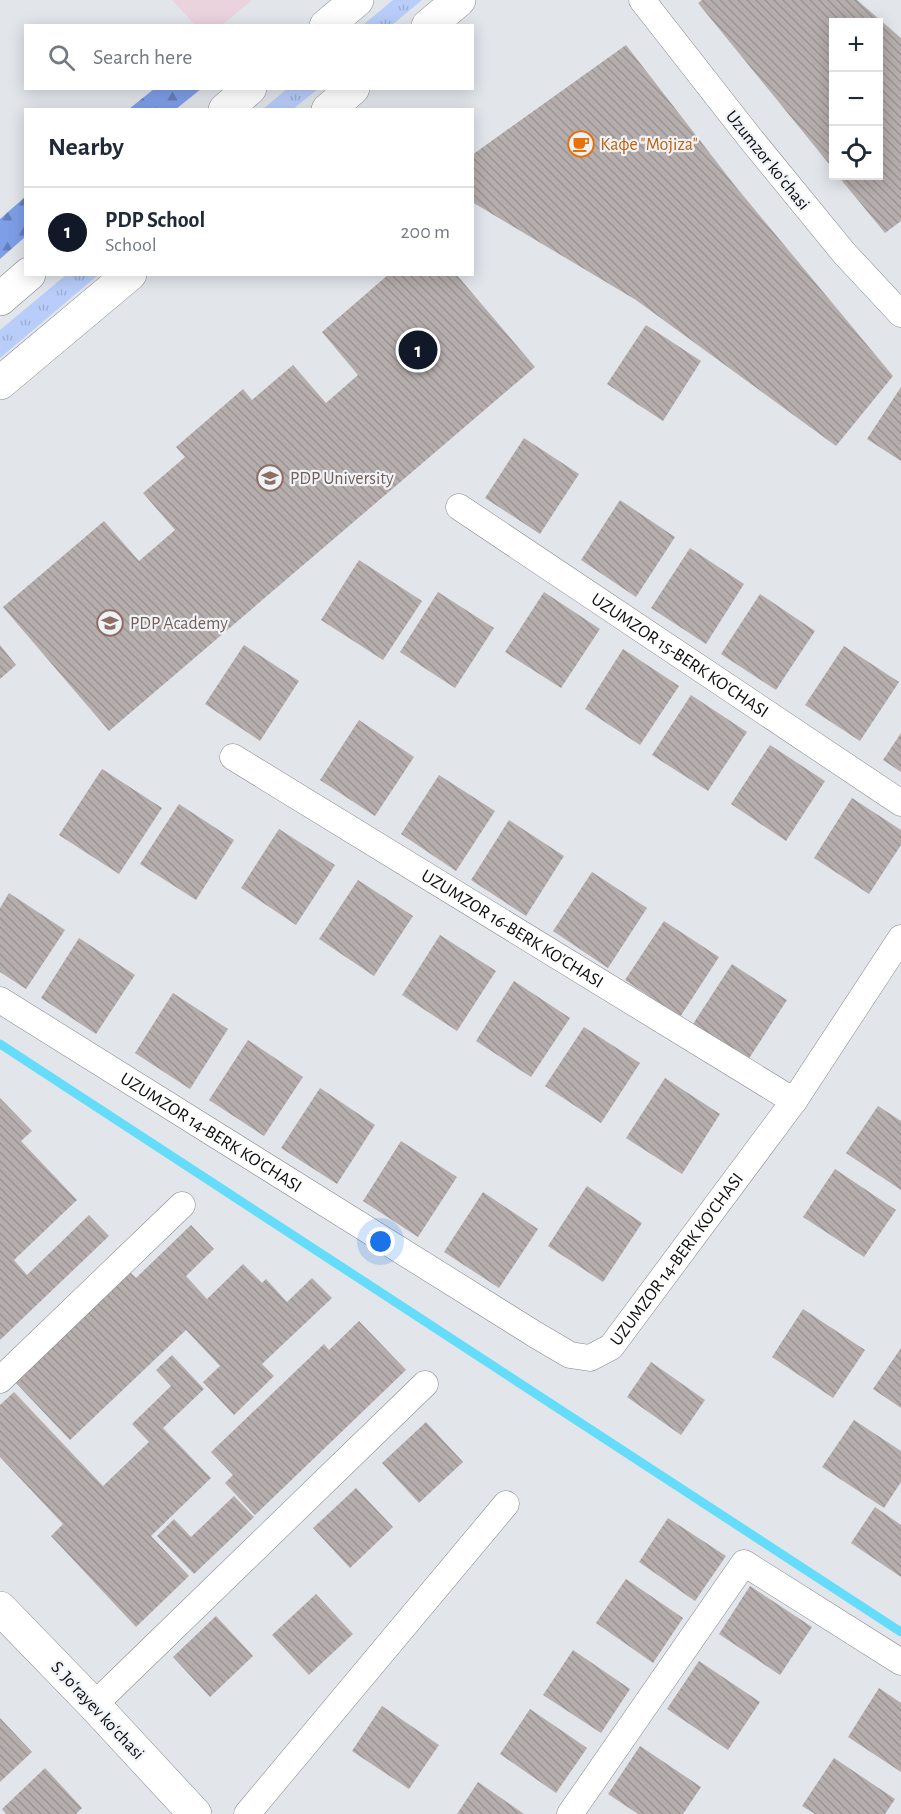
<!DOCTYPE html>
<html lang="en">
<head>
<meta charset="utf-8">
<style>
	:root { --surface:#fff; --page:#f2f2f3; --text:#1f2937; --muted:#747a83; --line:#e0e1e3; --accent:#111827 }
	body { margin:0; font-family:"Alegreya Sans",sans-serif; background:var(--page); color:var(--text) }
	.controls { position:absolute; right:18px; top:18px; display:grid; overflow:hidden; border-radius:0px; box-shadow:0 3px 15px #0003 }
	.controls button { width:54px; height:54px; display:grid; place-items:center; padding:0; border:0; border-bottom:2px solid var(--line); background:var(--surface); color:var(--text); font:30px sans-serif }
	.you { position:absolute; left:381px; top:1242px; width:21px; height:21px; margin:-15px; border:4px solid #fff; border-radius:50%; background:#1a73e8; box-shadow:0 0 0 9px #1a73e833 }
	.badge { display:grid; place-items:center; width:39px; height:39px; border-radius:50%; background:var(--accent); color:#fff; font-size:20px; font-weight:700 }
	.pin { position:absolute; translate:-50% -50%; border:3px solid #fff; box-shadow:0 2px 6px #0006 }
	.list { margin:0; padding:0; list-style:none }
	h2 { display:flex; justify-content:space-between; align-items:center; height:78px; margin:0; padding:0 24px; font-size:26px }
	h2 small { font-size:20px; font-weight:400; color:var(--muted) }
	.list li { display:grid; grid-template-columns:39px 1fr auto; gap:18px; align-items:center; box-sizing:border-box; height:90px; padding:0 24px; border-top:2px solid var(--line) }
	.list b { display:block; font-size:22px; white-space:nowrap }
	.list p { margin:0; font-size:20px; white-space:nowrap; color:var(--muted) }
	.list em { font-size:20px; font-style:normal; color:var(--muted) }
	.icon { flex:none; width:33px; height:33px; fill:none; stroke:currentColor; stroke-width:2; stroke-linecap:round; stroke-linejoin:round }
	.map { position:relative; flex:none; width:901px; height:1814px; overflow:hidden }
	.search { position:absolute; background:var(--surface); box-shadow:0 3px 15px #0003; left:24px; top:24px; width:450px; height:66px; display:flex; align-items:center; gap:15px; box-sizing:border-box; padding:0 21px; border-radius:0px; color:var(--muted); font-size:22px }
	.panel { position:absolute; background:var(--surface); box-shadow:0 3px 15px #0003; left:24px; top:108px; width:450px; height:168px; border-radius:0px }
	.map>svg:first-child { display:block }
	.commercial { fill:#ebd3de }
	.grass { fill:url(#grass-tufts) }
	.forest { fill:url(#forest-firs) }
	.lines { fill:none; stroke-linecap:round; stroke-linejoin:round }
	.stream { stroke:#65ddfa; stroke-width:9 }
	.building { fill:url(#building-back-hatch) }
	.street-casing { stroke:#85888d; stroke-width:27 }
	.secondary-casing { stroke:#85888d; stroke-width:34 }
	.primary-casing { stroke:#85888d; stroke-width:34 }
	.street { stroke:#fff; stroke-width:26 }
	.secondary { stroke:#fff; stroke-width:33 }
	.primary { stroke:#fff; stroke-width:33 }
	.labels { text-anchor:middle; stroke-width:4.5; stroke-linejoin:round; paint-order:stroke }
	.food-label { font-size:18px; fill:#c56008; stroke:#eff2f7; text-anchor:start }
	.street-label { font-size:18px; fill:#0d0e10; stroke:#eff2f7 }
	.education-label { font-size:18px; fill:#785e54; stroke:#eff2f7; text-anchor:start }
</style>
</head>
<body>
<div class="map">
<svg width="901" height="1814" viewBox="0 0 901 1814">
	<defs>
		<pattern id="grass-tufts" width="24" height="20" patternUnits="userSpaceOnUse" patternTransform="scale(1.5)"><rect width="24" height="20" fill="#b8cdfa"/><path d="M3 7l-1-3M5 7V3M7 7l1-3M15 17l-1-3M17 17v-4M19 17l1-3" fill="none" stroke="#9dafd5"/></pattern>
		<pattern id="forest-firs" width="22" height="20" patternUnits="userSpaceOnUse" patternTransform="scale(1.5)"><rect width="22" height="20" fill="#7e9ee7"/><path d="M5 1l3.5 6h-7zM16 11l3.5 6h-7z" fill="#667fba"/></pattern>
		<pattern id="building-back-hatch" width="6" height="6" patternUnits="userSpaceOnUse" patternTransform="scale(1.5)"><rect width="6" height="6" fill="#b5aead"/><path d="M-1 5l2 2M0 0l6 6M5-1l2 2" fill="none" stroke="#9a9494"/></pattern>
	</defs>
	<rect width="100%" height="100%" fill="#e2e5ea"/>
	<!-- commercial -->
	<path class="commercial" d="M172,0H252L222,25L196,26Z"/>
	<!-- grass -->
	<g class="grass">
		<path d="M393,0H422L392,25H363Z"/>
		<path d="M288,88L318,89L293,109H263Z"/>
		<path d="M66,275H98L0,358V330Z"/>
	</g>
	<!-- forest -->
	<g class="forest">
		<path d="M154,89V88L201,89L176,109H129Z"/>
		<path d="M25,197V237L0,259V219Z"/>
	</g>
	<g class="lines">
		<!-- stream -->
		<path class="stream" d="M0,1044L901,1632"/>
	</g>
	<!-- building -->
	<g class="building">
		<path d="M702,0H857L901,38V221L885,233L838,176H878V22H834V170L698,3Z"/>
		<path d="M626,45L736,187L893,376L836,446L636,300L472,202V155Z"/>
		<path d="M389,274H456L535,367L109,731L3,607L104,521L139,561L175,530L143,493L185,457L176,447L243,389L252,400L293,365L326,403L358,375L322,332Z"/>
		<path d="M646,325L701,361L663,421L607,384Z"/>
		<path d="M901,387V461L867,439Z"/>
		<path d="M524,438L579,474L540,534L485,498Z"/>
		<path d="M620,500L675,537L636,597L581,560Z"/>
		<path d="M690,548L744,584L706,644L651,608Z"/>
		<path d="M359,560L422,601L383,660L321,620Z"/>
		<path d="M438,592L494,628L455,688L400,652Z"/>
		<path d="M544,592L600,629L561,688L505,652Z"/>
		<path d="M760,594L815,631L776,690L721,654Z"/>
		<path d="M0,645L16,665L0,679Z"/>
		<path d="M244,645L299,681L260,741L205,704Z"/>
		<path d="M844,646L899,682L860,741L805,705Z"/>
		<path d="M623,649L679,686L640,745L585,709Z"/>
		<path d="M691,695L747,732L708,791L652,755Z"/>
		<path d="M359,720L414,757L375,816L320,780Z"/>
		<path d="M901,733V772L883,760Z"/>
		<path d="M770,745L825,781L786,841L731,804Z"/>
		<path d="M102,769L162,808L119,874L59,835Z"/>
		<path d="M439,775L495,811L456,871L401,834Z"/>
		<path d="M852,798L901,830V845L869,894L814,858Z"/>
		<path d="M179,804L234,840L196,900L140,864Z"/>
		<path d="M509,820L564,856L526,916L471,880Z"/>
		<path d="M279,829L335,865L296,925L241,888Z"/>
		<path d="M592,872L647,908L608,968L553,931Z"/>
		<path d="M358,880L413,916L374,976L319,939Z"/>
		<path d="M9,893L65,930L26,989L0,972V908Z"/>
		<path d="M664,921L719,957L680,1017L625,980Z"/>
		<path d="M440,935L496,971L457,1031L402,995Z"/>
		<path d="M79,938L135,975L96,1034L41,998Z"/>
		<path d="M732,964L787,1000L748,1060L693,1024Z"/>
		<path d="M514,981L570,1018L531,1077L476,1041Z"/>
		<path d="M173,993L228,1029L190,1089L135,1053Z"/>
		<path d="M584,1027L640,1063L601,1123L545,1086Z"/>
		<path d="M248,1040L303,1077L264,1136L209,1100Z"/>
		<path d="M665,1078L720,1114L682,1174L626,1138Z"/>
		<path d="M320,1088L375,1125L337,1184L281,1148Z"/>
		<path d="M0,1098L32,1131L21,1141L77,1200L14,1260L27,1275L89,1215L109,1236L0,1340Z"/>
		<path d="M878,1106L901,1121V1190L846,1153Z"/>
		<path d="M401,1141L457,1177L418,1237L363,1201Z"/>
		<path d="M835,1169L896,1210L864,1257L803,1217Z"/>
		<path d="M587,1186L642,1223L603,1282L548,1246Z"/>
		<path d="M483,1192L538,1229L499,1288L444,1252Z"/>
		<path d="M191,1225L214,1249L186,1276L207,1299L243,1264L262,1283L266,1279L287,1302L312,1278L332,1298L262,1364L274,1376L234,1415L203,1382L220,1366L186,1330L70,1440L15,1382L130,1272L136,1278Z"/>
		<path d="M803,1309L865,1350L833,1398L772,1357Z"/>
		<path d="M359,1321L406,1370L255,1515L225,1483L233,1475L211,1452L324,1344L329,1350Z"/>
		<path d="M901,1348V1408L873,1389Z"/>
		<path d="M172,1355L204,1389L163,1428L211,1478L151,1536L189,1576L136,1627L51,1536L63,1524L0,1457V1405L14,1392L103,1486L149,1442L132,1424L171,1386L156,1370Z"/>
		<path d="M651,1362L705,1400L681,1435L627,1397Z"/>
		<path d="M854,1420L901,1451V1482L884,1508L822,1467Z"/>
		<path d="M426,1422L463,1462L419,1503L382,1463Z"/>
		<path d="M356,1488L393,1527L350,1568L313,1528Z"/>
		<path d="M234,1496L254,1517L194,1574L157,1536L174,1519L191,1537Z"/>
		<path d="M875,1507L901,1525V1577L851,1543Z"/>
		<path d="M668,1518L726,1556L695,1601L639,1562Z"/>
		<path d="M626,1579L683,1618L653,1663L596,1623Z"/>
		<path d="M750,1586L812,1627L780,1675L719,1634Z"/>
		<path d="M316,1594L353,1634L309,1675L272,1635Z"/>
		<path d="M216,1616L253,1656L210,1697L173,1657Z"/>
		<path d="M573,1650L630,1689L601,1733L543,1695Z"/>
		<path d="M699,1661L760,1702L728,1750L667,1709Z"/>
		<path d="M879,1688L901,1703V1772L848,1737Z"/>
		<path d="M382,1706L439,1745L409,1789L352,1751Z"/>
		<path d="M530,1709L587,1748L556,1793L500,1754Z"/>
		<path d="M0,1718L32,1752L0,1782Z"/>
		<path d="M640,1746L701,1787L683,1814H638L608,1794Z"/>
		<path d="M834,1758L895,1799L885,1814H815L802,1806Z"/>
		<path d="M45,1768L82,1808L76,1814H6L2,1809Z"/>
		<path d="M478,1782L524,1814H457Z"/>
	</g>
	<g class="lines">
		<!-- street casing -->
		<g class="street-casing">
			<g id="street">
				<path d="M642,0L750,138L844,253L901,314"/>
				<path id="s1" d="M459,507L901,803"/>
				<path id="s2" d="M233,757L794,1101"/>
				<path id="s3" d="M0,1000L536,1335L570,1355L590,1358L611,1347L794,1101L901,938"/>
				<path d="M0,1380L182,1205"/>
				<path d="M94,1705L425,1384"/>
				<path d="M247,1814L506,1504"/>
				<path d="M570,1814L744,1563L901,1662"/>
			</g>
		</g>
		<!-- secondary casing -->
		<g class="secondary-casing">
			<path id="secondary" d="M0,1608L94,1705L195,1814"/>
		</g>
		<!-- primary casing -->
		<g class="primary-casing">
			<g id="primary">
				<path d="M326,26L357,0"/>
				<path d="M428,26L459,0"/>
				<path d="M225,110L250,88"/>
				<path d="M328,110L353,88"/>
				<path d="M0,299L29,274"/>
				<path d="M0,383L130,274"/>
			</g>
		</g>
		<!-- street -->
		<use href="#street" class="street"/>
		<!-- secondary -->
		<use href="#secondary" class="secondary"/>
		<!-- primary -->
		<use href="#primary" class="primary"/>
	</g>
	<!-- icons -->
	<defs>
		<g id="cafe-ring" transform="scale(1.35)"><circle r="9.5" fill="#eff2f7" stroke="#e8710a" stroke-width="1.5"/><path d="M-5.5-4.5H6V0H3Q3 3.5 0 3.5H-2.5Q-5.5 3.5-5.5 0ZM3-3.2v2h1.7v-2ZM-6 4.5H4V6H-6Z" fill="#e8710a"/></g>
		<g id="university-ring" transform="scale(1.35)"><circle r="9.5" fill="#eff2f7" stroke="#8d6e63" stroke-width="1.5"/><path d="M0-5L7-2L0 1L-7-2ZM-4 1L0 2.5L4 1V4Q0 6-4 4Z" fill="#8d6e63"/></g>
		<g id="school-ring" transform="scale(1.35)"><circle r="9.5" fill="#eff2f7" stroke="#8d6e63" stroke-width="1.5"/><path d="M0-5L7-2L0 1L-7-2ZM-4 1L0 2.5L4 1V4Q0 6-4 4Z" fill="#8d6e63"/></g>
	</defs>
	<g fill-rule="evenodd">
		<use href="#cafe-ring" x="581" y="144"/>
		<use href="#university-ring" x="270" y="478"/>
		<use href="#school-ring" x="110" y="623"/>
	</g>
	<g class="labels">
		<!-- food labels -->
		<g class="food-label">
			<text x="600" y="150">Кафе "Mojiza"</text>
		</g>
		<!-- street labels -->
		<g class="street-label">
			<text transform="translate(768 160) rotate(51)" y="6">Uzumzor koʻchasi</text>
			<text dy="6" stroke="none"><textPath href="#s1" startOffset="266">UZUMZOR 15-BERK KO'CHASI</textPath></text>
			<text dy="6" stroke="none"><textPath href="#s2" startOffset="328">UZUMZOR 16-BERK KO'CHASI</textPath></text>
			<text dy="6" stroke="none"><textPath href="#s3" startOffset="249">UZUMZOR 14-BERK KO'CHASI</textPath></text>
			<text dy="6" stroke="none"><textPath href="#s3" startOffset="825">UZUMZOR 14-BERK KO'CHASI</textPath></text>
			<text transform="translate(98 1710) rotate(47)" y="6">S. Joʻrayev koʻchasi</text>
		</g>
		<!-- education labels -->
		<g class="education-label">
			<text x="290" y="484">PDP University</text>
			<text x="130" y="629">PDP Academy</text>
		</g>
	</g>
</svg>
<div class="controls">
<button>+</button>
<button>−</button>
<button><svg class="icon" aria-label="locate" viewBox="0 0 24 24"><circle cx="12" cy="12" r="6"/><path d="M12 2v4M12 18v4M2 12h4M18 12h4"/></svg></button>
</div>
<div class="you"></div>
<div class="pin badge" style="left:418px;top:350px">1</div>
<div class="search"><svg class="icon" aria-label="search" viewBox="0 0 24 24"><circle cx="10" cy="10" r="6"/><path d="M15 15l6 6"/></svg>Search here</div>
<section class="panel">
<h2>Nearby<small></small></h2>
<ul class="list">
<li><span class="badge">1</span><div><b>PDP School</b><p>School</p></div><em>200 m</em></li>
</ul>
</section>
</div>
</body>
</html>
